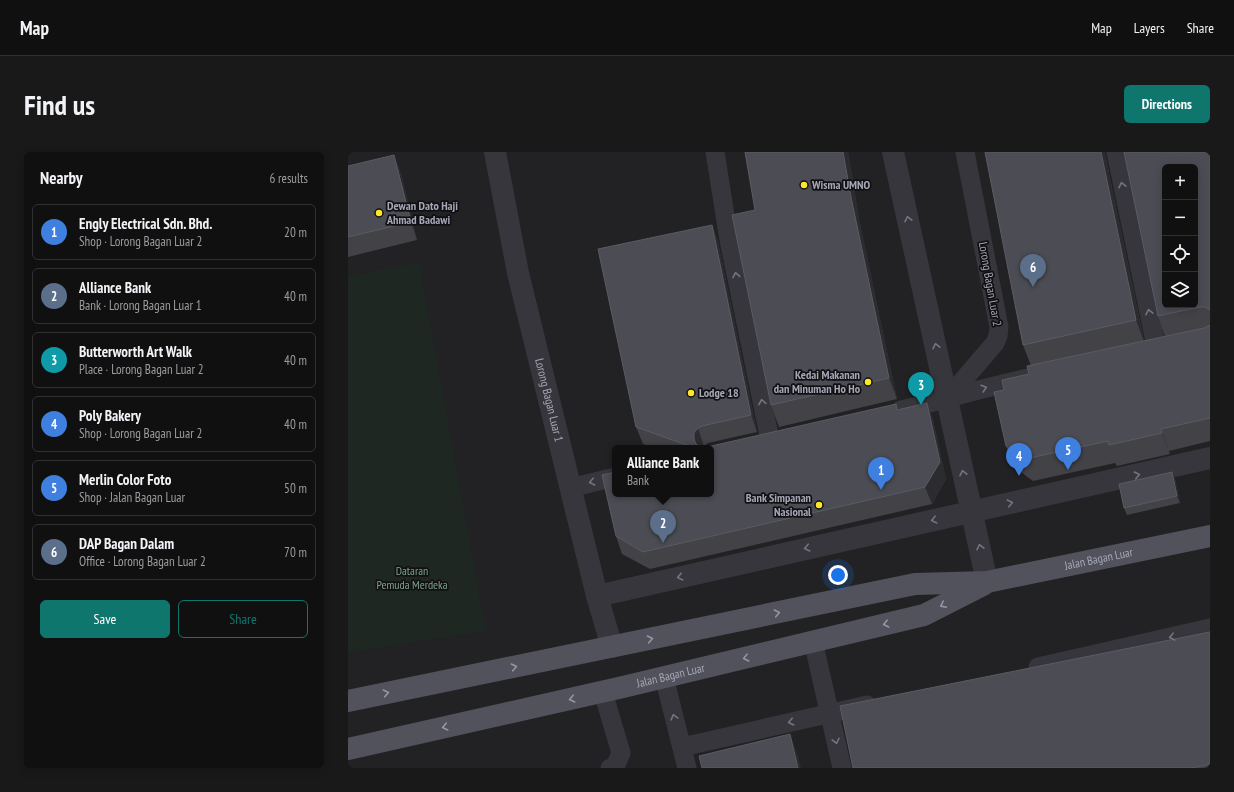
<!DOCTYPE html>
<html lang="en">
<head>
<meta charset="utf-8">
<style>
	:root { --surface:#101011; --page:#19191a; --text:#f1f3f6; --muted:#9c9d9f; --line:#303031; --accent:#0f766e }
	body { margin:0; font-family:"PT Sans Narrow",sans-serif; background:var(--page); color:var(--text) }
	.controls { position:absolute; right:12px; top:12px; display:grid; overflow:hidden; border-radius:6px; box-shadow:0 2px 10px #0003 }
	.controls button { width:36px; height:36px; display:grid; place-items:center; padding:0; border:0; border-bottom:1px solid var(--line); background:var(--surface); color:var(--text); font:20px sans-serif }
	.you { position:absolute; left:490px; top:423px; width:14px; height:14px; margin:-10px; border:3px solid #fff; border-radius:50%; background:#1a73e8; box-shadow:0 0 0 6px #1a73e833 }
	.badge { display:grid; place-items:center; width:26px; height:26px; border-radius:50%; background:var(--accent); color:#fff; font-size:13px; font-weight:700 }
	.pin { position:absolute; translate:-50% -33px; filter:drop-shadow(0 1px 2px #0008) }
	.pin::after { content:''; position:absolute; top:21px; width:14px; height:12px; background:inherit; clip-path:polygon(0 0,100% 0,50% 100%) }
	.popup { position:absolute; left:264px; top:293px; width:102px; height:52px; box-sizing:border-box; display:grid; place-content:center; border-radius:6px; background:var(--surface); filter:drop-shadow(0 1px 3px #0005); font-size:13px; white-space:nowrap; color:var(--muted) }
	.popup b { font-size:15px; color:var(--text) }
	.popup::after { content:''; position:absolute; left:50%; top:100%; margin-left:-8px; border:8px solid transparent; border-top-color:var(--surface) }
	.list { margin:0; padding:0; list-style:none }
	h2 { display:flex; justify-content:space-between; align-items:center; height:52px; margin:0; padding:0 16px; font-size:17px }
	h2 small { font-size:13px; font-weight:400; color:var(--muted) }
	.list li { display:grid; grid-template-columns:26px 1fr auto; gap:12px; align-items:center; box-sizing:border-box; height:56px; margin:0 8px 8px; padding:0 8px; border:1px solid var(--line); border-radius:6px }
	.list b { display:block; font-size:15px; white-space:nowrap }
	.list p { margin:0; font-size:13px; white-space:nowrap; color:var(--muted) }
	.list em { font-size:13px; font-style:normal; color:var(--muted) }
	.actions { display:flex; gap:8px; padding:12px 16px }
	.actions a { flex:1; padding:9px 0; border:1px solid var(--accent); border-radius:6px; text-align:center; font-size:14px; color:var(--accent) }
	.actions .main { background:var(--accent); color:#fff }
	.icon { flex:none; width:22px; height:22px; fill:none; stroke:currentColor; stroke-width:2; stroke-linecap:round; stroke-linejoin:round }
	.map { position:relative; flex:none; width:862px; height:616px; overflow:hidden; border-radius:6px }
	header { display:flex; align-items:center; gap:24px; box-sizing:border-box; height:56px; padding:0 20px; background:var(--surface); border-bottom:1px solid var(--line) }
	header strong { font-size:19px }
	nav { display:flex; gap:22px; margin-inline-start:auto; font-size:14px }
	.intro { display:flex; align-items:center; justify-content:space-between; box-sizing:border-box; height:96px; padding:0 24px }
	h1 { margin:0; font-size:28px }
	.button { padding:10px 18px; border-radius:6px; background:var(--accent); color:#fff; font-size:14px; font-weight:700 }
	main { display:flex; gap:24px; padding:0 24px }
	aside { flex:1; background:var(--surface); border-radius:6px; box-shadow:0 2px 10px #0003 }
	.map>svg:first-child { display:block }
	.built { fill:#222124; fill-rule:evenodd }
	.green { fill:#1f2722 }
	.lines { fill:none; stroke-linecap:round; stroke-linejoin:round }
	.lane { stroke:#36363c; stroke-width:19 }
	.street { stroke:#36363c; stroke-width:22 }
	.primary { stroke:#52525c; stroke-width:22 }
	.wall { fill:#424247 }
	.shaded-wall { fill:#2c2b2f }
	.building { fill:#4c4d54; stroke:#5a5b63; fill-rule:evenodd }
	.oneway { stroke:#747480 }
	.oneway2 { stroke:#9596a6 }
	.poi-dot { fill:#fde727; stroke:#111012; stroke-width:1.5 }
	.labels { text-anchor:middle; stroke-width:3.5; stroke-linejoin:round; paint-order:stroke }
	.poi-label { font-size:12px; font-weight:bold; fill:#a6a7b8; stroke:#111012; text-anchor:start }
	.street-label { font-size:12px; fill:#a6a7b8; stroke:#111012 }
	.park-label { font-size:12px; fill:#7ca488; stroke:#111012 }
</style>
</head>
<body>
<header>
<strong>Map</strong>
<nav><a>Map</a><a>Layers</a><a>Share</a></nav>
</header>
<div class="intro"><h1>Find us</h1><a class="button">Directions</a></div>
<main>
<aside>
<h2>Nearby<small>6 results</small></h2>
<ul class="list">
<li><span class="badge" style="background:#3f7fe0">1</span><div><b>Engly Electrical Sdn. Bhd.</b><p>Shop · Lorong Bagan Luar 2</p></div><em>20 m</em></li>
<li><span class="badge" style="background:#5c6f8a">2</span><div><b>Alliance Bank</b><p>Bank · Lorong Bagan Luar 1</p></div><em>40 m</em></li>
<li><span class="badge" style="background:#0f9aa8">3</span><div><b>Butterworth Art Walk</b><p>Place · Lorong Bagan Luar 2</p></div><em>40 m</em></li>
<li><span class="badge" style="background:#3f7fe0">4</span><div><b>Poly Bakery</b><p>Shop · Lorong Bagan Luar 2</p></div><em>40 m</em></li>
<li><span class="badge" style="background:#3f7fe0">5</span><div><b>Merlin Color Foto</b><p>Shop · Jalan Bagan Luar</p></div><em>50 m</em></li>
<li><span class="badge" style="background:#5c6f8a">6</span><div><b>DAP Bagan Dalam</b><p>Office · Lorong Bagan Luar 2</p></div><em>70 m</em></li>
</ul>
<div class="actions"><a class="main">Save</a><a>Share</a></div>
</aside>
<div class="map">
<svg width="862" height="616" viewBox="0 0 862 616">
	<rect width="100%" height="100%" fill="#161517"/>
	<!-- built -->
	<path class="built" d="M0,0H862V616H0ZM817,15H847V153H817ZM267,296H363V342H267Z"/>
	<!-- green -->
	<path class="green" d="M71,109L138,479L0,501V125Z"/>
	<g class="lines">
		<!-- lane -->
		<g class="lane">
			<path d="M367,0L381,88L422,288"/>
			<path d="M768,0L809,199"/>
			<path d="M599,247L647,191L650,184L651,175L617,0"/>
			<path d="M553,258C596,248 638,235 680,226"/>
			<path d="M222,336L267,325"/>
			<path d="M465,489L494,616"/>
			<path d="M690,515L862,476"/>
			<path d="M316,525L339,616"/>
			<path d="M255,540L273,601L267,615L262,616"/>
			<path d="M334,595L519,553"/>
		</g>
		<!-- street -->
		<g class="street">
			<path id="s1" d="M147,0L170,121L249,444L264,495"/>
			<path d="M545,0L639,430"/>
			<path d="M249,444L862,306"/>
		</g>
		<!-- primary -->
		<g class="primary">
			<path id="s2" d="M0,549L567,432L639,430L862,384"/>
			<path id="s3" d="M0,597L275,535L576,463L635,433"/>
		</g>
	</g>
	<!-- wall -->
	<g class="wall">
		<path d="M397,0H500L511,67L549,247L431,275L423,253L407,58Z"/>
		<path d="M637,0H757V2L796,189L817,185L810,164L862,0V289L821,299L822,302L769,314L767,311L685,329L666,315L658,294L656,238L681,222L683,214L675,193Z"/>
		<path d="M0,14L53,21L69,88L0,105Z"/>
		<path d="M364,73L370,90L409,280L360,291L356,294L355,295H359L550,258L579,251L585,268L598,327L584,352L302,417L274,402L268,384L363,342V296H306L295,292L288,275Z"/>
		<path d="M827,327L832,351L779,363L776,356Z"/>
		<path d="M862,480V616H505Z"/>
	</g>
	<!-- shaded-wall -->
	<g class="shaded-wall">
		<path d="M495,0H500L511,67L549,247L541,226L503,45Z"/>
		<path d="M753,0H757V2L796,190L788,168Z"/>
		<path d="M46,3L53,21L69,88L63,70Z"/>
		<path d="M364,73L370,90L409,280L403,263Z"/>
		<path d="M579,251L585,268L598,327L584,352L577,335Z"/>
		<path d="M350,276L356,294L354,296H349L346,287V281Z"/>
		<path d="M813,277L821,299L822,302L814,281Z"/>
		<path d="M824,320L827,327L832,351L829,344Z"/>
		<path d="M442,582L450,604L453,616H450Z"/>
	</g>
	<!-- building -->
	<g class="building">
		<path d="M397,0H495L503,45L541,226L423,253L384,63L407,58Z"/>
		<path d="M637,0H753L788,168L675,193Z"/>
		<path d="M776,0H862V158L857,155H852L810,164ZM817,15H847V153H817Z"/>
		<path d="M46,3L63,70L0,85V14Z"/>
		<path d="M364,73L403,263L354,274L350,276L346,281V287L348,292L353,295H359L548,252L549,258L579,251L592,310L577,335L295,400L268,384L254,323L267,320V342H363V296H347L288,275L250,97Z"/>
		<path d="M862,173V266L813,277L814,281L761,293L760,289L677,307L658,294L646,240L656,238L654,228L681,222L679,214L856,176Z"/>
		<path d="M824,320L829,344L776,356L771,332Z"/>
		<path d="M862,480V612L844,616H505L492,554Z"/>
		<path d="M442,582L450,616H354L351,604Z"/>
	</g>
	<!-- one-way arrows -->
	<defs><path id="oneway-chevron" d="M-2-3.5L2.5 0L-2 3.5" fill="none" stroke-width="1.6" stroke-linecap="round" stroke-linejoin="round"/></defs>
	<g class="oneway">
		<use href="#oneway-chevron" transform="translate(774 33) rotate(-102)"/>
		<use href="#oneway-chevron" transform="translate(560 67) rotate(-102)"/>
		<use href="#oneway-chevron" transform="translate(388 123) rotate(-101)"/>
		<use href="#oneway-chevron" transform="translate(801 160) rotate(-102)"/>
		<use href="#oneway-chevron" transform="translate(588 194) rotate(-102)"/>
		<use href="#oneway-chevron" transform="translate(636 236) rotate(-17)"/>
		<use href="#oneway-chevron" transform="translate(414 250) rotate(-101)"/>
		<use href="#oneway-chevron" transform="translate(615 321) rotate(-102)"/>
		<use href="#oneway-chevron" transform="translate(789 323) rotate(-13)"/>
		<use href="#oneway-chevron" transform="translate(244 330) rotate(167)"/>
		<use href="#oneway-chevron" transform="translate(662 351) rotate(-13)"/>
		<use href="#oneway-chevron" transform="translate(586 368) rotate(167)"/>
		<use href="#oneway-chevron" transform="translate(632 395) rotate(-102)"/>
		<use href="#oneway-chevron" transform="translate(459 396) rotate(167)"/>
		<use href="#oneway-chevron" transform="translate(332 425) rotate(167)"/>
		<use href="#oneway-chevron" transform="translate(824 485) rotate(167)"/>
		<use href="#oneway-chevron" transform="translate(326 565) rotate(-105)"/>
		<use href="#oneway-chevron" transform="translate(443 570) rotate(167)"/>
		<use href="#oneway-chevron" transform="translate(488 589) rotate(77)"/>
	</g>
	<g class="oneway2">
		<use href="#oneway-chevron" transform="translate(595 453) rotate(153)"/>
		<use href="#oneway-chevron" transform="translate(429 461) rotate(-12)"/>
		<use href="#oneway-chevron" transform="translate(538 472) rotate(167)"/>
		<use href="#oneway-chevron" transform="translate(302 487) rotate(-12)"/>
		<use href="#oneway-chevron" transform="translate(398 506) rotate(166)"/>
		<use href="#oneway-chevron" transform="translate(166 515) rotate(-12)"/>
		<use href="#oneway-chevron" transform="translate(38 541) rotate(-12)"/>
		<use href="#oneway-chevron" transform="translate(224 547) rotate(167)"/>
		<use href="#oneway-chevron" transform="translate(97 575) rotate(167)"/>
	</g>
	<!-- markers -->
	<g class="poi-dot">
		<circle cx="456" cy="33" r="4"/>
		<circle cx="31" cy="61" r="4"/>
		<circle cx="520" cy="230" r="4"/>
		<circle cx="343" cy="241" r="4"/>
		<circle cx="471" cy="353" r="4"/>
	</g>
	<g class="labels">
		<!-- poi labels -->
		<g class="poi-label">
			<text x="464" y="37">Wisma UMNO</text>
			<text x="39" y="58">Dewan Dato Haji<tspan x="39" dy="14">Ahmad Badawi</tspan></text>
			<text x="512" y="227" text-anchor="end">Kedai Makanan<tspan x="512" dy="14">dan Minuman Ho Ho</tspan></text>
			<text x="351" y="245">Lodge 18</text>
			<text x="463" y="350" text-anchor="end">Bank Simpanan<tspan x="463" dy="14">Nasional</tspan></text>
		</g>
		<!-- street labels -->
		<g class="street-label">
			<text transform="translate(642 132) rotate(80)" y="4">Lorong Bagan Luar 2</text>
			<text dy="4" stroke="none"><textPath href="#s1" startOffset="254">Lorong Bagan Luar 1</textPath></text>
			<text dy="4" stroke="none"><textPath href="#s2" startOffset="765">Jalan Bagan Luar</textPath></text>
			<text dy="4" stroke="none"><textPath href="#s3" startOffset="331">Jalan Bagan Luar</textPath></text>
		</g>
		<!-- park labels -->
		<g class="park-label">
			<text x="64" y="423">Dataran<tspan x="64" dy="14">Pemuda Merdeka</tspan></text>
		</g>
	</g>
</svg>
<div class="controls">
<button>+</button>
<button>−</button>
<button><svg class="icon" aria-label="locate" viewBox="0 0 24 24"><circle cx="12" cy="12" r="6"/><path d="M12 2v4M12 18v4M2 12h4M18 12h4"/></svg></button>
<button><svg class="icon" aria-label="layers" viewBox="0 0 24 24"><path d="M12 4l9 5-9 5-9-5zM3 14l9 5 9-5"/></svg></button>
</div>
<div class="you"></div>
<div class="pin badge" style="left:533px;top:338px;background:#3f7fe0">1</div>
<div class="pin badge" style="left:315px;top:391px;background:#5c6f8a">2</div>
<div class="popup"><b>Alliance Bank</b>Bank</div>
<div class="pin badge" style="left:573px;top:253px;background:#0f9aa8">3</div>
<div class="pin badge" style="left:671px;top:324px;background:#3f7fe0">4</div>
<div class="pin badge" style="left:720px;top:318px;background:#3f7fe0">5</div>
<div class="pin badge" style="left:685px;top:135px;background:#5c6f8a">6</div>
</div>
</main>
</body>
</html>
